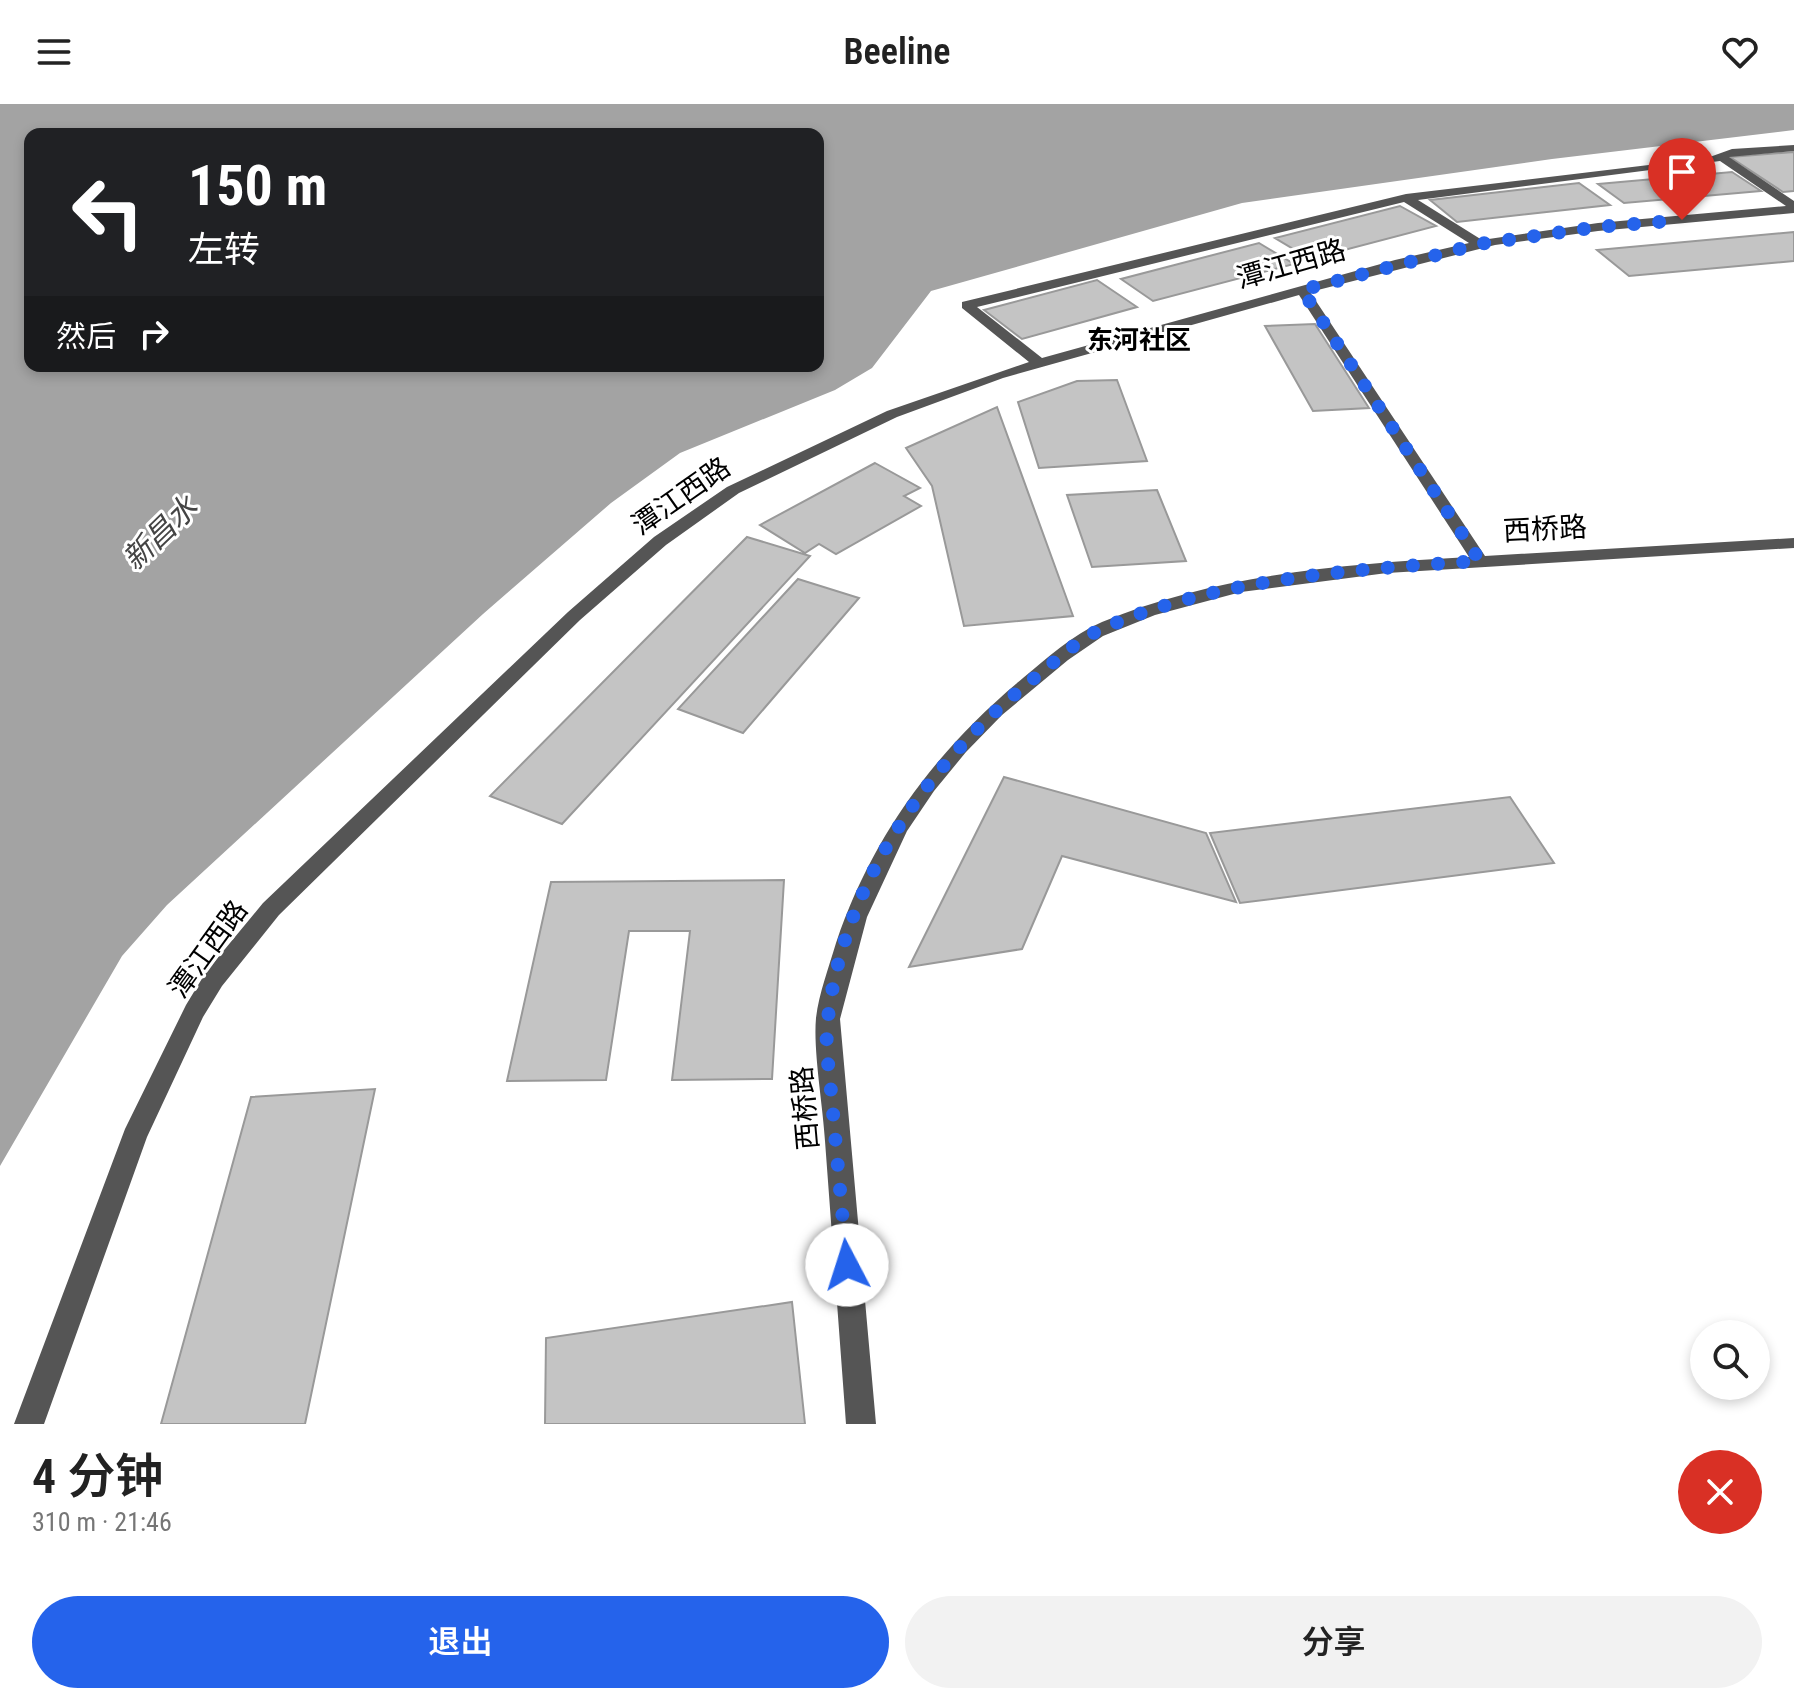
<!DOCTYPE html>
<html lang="zh">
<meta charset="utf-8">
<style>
body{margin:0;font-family:"Roboto Condensed","Noto Sans SC",sans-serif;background:#f2f2f2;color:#222;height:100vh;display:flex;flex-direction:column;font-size:30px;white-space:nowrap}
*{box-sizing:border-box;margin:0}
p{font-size:26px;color:#767676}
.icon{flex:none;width:44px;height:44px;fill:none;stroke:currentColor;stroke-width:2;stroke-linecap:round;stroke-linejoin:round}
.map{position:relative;height:1320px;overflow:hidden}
.panel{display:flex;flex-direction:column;background:#fff;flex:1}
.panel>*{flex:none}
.top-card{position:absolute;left:24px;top:24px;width:800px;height:244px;border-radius:16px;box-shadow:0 4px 12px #0003;background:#202124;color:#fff;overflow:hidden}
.controls{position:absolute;left:1690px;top:1216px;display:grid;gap:16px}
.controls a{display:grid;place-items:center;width:80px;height:80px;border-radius:50%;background:#fff;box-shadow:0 4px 12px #0003;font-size:40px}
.pin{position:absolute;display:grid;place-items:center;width:68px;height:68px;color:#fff;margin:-82px -34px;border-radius:50% 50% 50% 0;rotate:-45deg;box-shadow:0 0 8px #0007}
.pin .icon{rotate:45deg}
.me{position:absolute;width:88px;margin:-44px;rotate:355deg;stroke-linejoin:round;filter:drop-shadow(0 0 6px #0008)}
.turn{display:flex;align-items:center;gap:28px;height:168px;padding:0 32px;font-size:36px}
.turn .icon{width:104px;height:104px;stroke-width:2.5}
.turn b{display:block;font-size:56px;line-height:68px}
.then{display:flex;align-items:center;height:76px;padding:0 32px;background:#0003;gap:16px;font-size:30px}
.round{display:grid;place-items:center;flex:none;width:84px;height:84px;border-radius:42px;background:#f2f2f2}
.overview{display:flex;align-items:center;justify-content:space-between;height:136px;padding:0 32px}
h1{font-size:48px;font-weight:600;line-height:60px}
.action{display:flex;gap:16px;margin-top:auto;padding:16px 32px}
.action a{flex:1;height:92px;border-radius:48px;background:#2563eb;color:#fff;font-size:32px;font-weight:600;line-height:92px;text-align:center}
.action a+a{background:#f2f2f2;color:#222}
header{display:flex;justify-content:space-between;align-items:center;height:104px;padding:0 32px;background:#fff;font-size:36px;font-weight:600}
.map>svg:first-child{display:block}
.water{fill:#a3a3a3;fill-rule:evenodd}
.building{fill:#c4c4c4;stroke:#999;stroke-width:2}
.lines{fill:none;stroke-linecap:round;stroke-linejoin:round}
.minor{fill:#555;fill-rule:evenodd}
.route{stroke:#2563eb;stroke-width:14;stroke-dasharray:0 25.2}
.labels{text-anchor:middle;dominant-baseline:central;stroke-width:6;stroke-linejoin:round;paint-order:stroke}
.far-quarter-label{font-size:26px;font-weight:bold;fill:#000;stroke:#fff}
.street-label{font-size:28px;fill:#000;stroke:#fff}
.water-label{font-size:30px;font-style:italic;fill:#444;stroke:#fff}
</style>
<header><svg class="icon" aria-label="menu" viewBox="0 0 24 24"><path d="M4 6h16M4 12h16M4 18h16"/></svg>Beeline<svg class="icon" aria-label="heart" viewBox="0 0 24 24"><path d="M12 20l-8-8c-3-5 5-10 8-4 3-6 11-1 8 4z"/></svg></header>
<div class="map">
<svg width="1794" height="1320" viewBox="0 0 1794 1320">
<rect width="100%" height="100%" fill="#fff"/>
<path class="water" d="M 0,0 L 1794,0 L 1794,26 L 1552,55 L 1242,99 L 931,187 L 872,264 L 835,286 L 680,349 L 611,399 L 483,510 L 167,801 L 122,852 L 0,1062 ZM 818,30 L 818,262 L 30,262 L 30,30 Z"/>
<path class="building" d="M 1794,48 L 1794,87 L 1783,88 L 1730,53 Z
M 1732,68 L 1761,87 L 1624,99 L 1598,80 Z
M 1579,79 L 1610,101 L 1457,118 L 1430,96 Z
M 1400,102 L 1436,122 L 1310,155 L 1275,134 Z
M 1794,128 L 1794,157 L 1629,172 L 1597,146 Z
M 1259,139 L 1294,160 L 1153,197 L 1121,175 Z
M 1097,176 L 1137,203 L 1022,235 L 984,206 Z
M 1315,220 L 1369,304 L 1313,307 L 1265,222 Z
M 1117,276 L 1147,357 L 1039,364 L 1018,298 L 1077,277 Z
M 997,303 L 1073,512 L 964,522 L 932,382 L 906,344 Z
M 875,359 L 920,384 L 904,392 L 921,402 L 836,450 L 819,440 L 805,449 L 760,421 Z
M 1157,386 L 1186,457 L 1092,463 L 1067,391 Z
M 747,433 L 810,452 L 562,720 L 490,692 Z
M 798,475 L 859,494 L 743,629 L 678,605 Z
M 1004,673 L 1206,729 L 1236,798 L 1062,752 L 1022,845 L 909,863 Z
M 1510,693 L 1554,759 L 1240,799 L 1210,729 Z
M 784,776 L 772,975 L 672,976 L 690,827 L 629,827 L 606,976 L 507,977 L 551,778 Z
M 375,985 L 305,1320 L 161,1320 L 251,993 Z
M 792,1198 L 805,1320 L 545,1320 L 546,1234 Z"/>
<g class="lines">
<path class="minor" d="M 1794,41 L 1794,47 L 1729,53 L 1794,97 L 1794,109 L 1598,127 L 1495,141 L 1310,188 L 1485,452 L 1794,434 L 1794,444 L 1387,469 L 1241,488 L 1155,511 L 1103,532 L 1068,556 L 1002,611 L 966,648 L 934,687 L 907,727 L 867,813 L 840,915 L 876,1320 L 846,1320 C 839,1226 832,1131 825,1037 C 823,1002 813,947 816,914 C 819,889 829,863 836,839 C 872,732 936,646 1023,574 C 1047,554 1072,531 1102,518 C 1217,470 1345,460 1469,453 L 1299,191 L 1003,274 L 897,313 L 739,389 L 666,441 L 580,516 L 279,811 L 222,882 L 203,913 L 147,1033 L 44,1320 L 14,1320 L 125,1025 L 186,901 L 206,868 L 263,799 L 568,508 L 654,433 L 727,383 L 887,307 L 1029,258 L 962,204 L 962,198 L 1406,90 L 1707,54 L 1732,45 ZM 1720,57 L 1786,102 L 1598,119 L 1482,136 L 1418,96 ZM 1404,98 L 1469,139 L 1395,156 L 1042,254 L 977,203 Z"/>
</g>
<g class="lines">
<path class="route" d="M 847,1161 C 842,1107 837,1053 832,998 C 830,971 824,941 828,914 C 844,777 931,655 1037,572 C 1058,555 1081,533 1106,523 C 1220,474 1357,465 1480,457 L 1302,186 L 1479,140 L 1598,123 L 1682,116"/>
</g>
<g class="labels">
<g class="far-quarter-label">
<text x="1139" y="236">东河社区</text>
</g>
<g class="street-label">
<text transform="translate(1291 160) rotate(-16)">潭江西路</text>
<text transform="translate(681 392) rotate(-35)">潭江西路</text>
<text transform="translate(1545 425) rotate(-3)">西桥路</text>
<text transform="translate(208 845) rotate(-54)">潭江西路</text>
<text transform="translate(805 1004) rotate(-95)">西桥路</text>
</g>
<g class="water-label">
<text transform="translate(160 429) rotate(-44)">新昌水</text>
</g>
</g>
</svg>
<div class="controls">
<a><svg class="icon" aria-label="search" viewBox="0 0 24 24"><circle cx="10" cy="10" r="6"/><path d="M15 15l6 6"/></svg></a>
</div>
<div class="pin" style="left:1682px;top:116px;background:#d93025"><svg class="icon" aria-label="arrive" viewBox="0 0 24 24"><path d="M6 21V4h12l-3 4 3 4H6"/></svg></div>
<svg class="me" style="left:847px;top:1161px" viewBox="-20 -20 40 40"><circle r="19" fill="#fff"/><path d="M0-13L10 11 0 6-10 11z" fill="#2563eb"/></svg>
<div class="top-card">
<div class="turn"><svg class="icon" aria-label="left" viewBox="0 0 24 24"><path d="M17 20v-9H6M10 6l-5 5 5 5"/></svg><div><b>150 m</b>左转</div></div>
<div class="then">然后<svg class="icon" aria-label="right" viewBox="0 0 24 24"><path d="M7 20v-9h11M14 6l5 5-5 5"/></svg></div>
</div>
</div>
<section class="panel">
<div class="overview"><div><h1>4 分钟</h1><p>310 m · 21:46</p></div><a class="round" style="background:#d93025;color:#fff"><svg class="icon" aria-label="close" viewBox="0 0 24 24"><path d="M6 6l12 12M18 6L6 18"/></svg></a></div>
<div class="action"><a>退出</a><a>分享</a></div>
</section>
